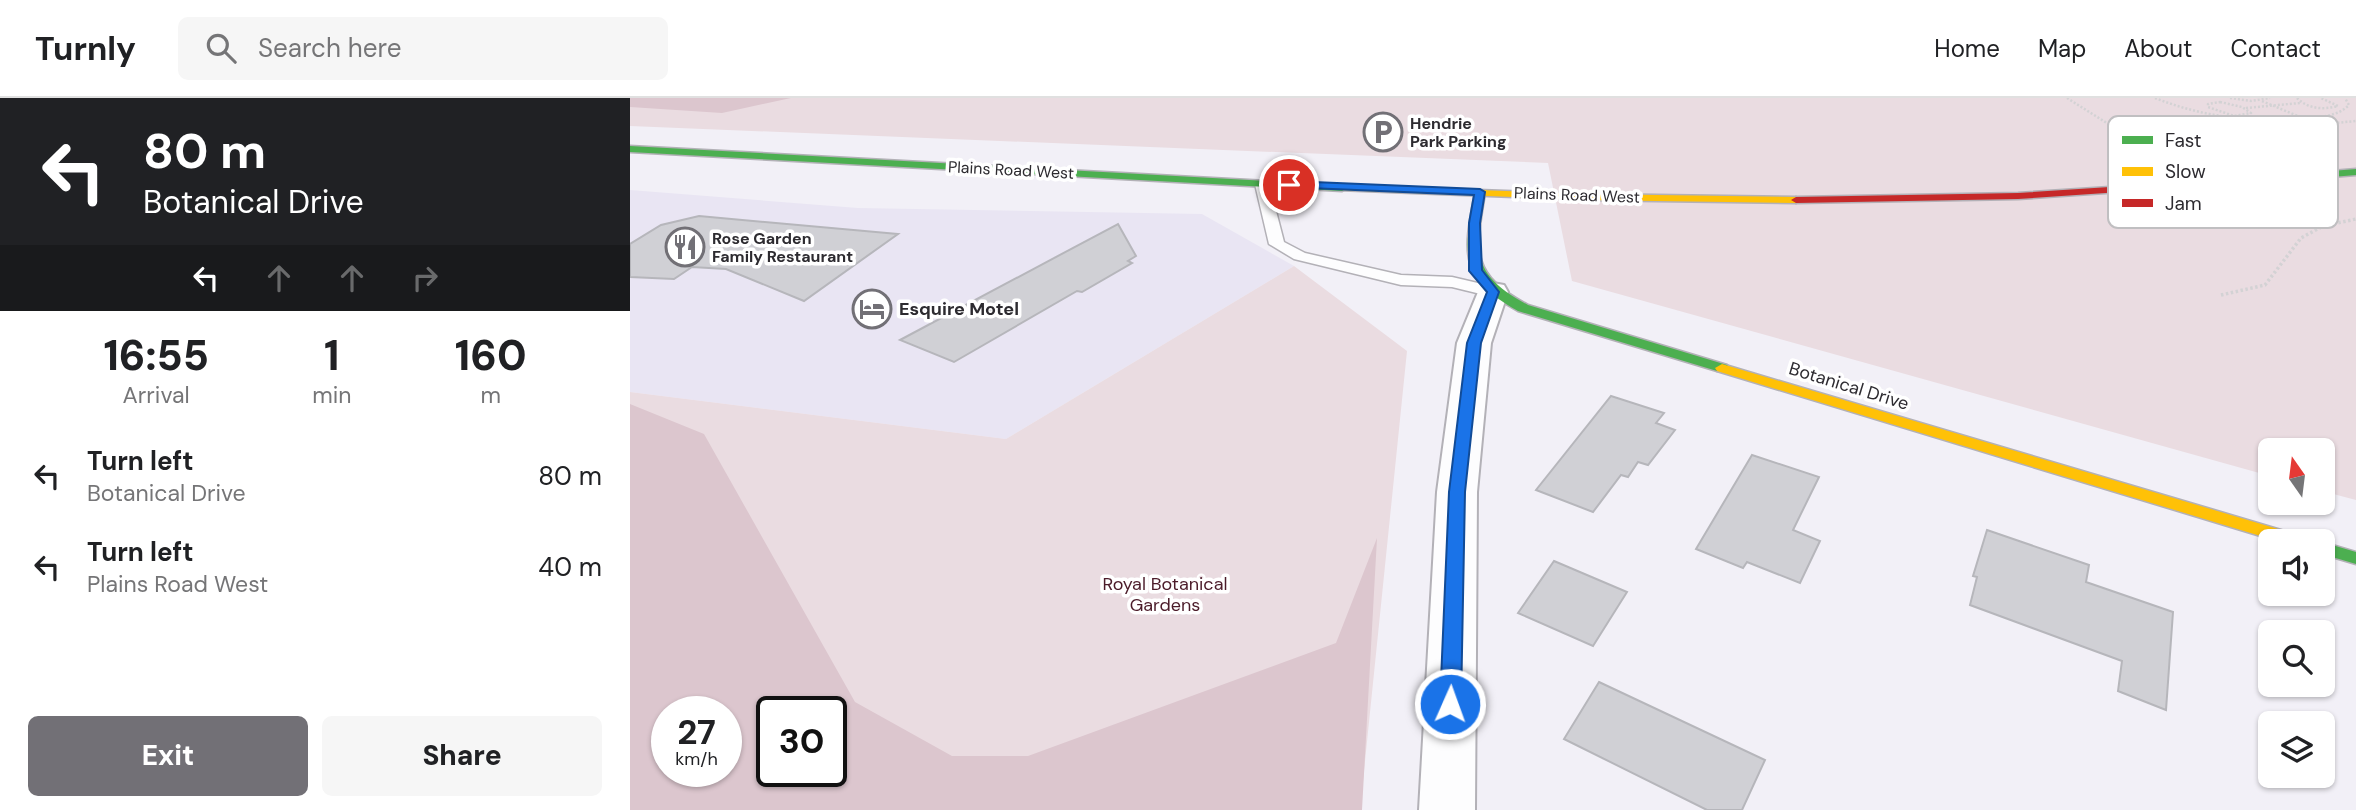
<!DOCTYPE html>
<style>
body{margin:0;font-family:"DM Sans",sans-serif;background:#f6f6f6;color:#202124;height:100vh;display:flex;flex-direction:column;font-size:26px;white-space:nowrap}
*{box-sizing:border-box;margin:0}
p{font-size:23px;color:#757577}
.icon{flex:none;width:38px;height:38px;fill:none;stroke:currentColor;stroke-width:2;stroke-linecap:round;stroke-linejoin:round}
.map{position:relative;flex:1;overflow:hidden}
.sheet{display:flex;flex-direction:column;background:#fff;width:630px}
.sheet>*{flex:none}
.top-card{background:#202124;color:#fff;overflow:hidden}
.needle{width:46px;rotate:346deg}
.tools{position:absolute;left:1628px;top:340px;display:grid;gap:14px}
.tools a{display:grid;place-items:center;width:77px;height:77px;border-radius:10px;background:#fff;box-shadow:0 2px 5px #0004;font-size:35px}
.speed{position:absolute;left:21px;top:598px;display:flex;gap:14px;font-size:35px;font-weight:700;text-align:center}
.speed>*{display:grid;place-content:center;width:91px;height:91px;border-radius:50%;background:#fff;box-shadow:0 2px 5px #0004;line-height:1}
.speed small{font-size:18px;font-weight:400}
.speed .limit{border:4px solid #111;border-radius:10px;background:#fff;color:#111}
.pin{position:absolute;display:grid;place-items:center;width:60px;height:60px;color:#fff;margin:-30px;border:4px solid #fff;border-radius:50%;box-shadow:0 2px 7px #0007}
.me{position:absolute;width:77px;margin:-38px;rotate:2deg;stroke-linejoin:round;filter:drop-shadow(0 0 5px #0008)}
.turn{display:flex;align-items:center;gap:24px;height:147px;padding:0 28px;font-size:32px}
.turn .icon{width:91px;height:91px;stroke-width:2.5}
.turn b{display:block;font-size:49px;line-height:60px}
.lanes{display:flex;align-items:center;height:66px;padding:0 28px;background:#0003;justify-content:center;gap:35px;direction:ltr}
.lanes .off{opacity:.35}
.eta{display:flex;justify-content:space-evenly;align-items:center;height:119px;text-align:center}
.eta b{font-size:42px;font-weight:800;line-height:49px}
.cta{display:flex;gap:14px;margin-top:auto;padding:14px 28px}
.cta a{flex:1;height:80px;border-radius:10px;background:#727076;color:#fff;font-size:28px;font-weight:800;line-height:80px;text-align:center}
.cta a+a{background:#f6f6f6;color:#202124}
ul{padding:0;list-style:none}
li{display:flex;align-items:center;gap:21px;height:91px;padding:0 28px}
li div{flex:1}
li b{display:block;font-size:26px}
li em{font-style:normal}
header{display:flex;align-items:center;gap:42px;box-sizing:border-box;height:98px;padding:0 35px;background:#fff;border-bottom:2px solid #e0e0e0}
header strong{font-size:33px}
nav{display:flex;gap:38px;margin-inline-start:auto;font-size:24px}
.search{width:490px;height:63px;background:#f6f6f6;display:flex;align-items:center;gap:18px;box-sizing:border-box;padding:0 24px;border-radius:10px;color:#757577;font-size:26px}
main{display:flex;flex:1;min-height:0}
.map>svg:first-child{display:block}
.built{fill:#e9e5f3}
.green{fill:#eadce1;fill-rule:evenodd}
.forest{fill:#dcc6ce;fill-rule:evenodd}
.building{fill:#d0d0d5;stroke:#b6b6bb;stroke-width:2}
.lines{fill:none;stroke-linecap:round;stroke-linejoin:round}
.lane-casing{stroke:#b3b1b7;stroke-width:3}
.street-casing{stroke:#b3b1b7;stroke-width:4}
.fast-casing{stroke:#b3b1b7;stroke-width:3}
.slow-casing{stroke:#b3b1b7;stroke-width:3}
.jam-casing{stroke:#b3b1b7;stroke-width:3}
.path-far1{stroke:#d3d2d4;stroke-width:2.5;stroke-dasharray:2 2;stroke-linecap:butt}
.path{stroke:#d3d2d4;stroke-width:3.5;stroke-dasharray:2.5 2.5;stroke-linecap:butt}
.lane{fill:#fdfdfe;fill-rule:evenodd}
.street{fill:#fdfdfe;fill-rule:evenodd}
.fast{fill:#4caf50;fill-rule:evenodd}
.slow{fill:#ffc107;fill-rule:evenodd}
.jam{fill:#c62828;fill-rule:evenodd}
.route{fill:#1a73e8;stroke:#114b97;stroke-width:2}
.labels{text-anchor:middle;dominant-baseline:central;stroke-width:7;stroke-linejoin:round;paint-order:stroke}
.far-poi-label{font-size:16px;font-weight:bold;fill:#2d2b30;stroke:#fff;text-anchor:start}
.far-street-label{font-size:16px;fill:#2d2b30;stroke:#fff}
.poi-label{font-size:18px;font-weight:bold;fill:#2d2b30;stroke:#fff;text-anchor:start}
.street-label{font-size:18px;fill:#2d2b30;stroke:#fff}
.park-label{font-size:18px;fill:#4b1b29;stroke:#fff}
.key{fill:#fff;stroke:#c0bfc1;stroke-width:2}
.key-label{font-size:19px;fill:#2d2b30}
</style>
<header>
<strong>Turnly</strong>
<div class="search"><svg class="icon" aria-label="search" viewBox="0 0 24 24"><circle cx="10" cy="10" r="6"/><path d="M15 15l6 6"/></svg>Search here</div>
<nav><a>Home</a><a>Map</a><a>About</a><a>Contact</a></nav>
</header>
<main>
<section class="sheet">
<div class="top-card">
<div class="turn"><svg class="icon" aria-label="left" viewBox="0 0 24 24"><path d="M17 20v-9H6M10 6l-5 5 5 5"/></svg><div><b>80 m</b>Botanical Drive</div></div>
<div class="lanes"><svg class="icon" aria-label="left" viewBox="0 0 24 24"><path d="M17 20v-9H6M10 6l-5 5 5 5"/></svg><svg class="icon off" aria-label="ahead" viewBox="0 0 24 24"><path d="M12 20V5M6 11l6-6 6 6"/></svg><svg class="icon off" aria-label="ahead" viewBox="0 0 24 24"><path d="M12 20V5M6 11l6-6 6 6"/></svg><svg class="icon off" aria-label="right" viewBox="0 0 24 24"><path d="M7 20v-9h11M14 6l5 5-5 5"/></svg></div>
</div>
<div class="eta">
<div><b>16:55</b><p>Arrival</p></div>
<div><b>1</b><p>min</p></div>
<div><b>160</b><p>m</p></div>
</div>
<ul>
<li><svg class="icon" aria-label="left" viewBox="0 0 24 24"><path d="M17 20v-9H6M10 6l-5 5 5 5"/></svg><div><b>Turn left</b><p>Botanical Drive</p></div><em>80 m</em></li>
<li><svg class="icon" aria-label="left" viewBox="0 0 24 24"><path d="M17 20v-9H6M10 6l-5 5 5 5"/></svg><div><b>Turn left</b><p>Plains Road West</p></div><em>40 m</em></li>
</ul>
<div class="cta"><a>Exit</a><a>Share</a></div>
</section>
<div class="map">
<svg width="1726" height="712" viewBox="0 0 1726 712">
<rect width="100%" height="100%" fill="#f2f0f7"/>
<path class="built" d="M 0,92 L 228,110 L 572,116 L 664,168 L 376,341 L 0,294 Z"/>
<path class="green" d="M 0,0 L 1726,0 L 1726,402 L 1692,393 L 1692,352 L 1640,352 L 1640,378 L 942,183 L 918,65 L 0,28 Z
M 664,168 L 777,253 L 730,712 L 0,712 L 0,294 L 376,341 ZM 37,614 L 96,614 L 96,674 L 37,674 ZM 142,614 L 201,614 L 201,674 L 142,674 Z"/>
<path class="forest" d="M 0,0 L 161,0 L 92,15 L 0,9 Z
M 0,306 L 74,336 L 225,604 L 322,658 L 398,658 L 706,545 L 747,440 L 732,712 L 0,712 ZM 37,614 L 96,614 L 96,674 L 37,674 ZM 142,614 L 201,614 L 201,674 L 142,674 Z"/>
<path class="building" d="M 69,118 L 268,136 L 174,203 L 96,171 L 62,169 L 44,181 L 0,179 L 0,146 L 31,127 Z
M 488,126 L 506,158 L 498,163 L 502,165 L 452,194 L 447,193 L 324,264 L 270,242 Z
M 981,298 L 1034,315 L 1026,325 L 1045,332 L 1018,367 L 1008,364 L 998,379 L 991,377 L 963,414 L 906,392 Z
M 1122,357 L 1189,379 L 1163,432 L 1190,443 L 1170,485 L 1117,464 L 1113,470 L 1066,451 Z
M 1357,432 L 1459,467 L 1456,484 L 1543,514 L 1536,612 L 1488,593 L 1492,563 L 1340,507 L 1347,479 L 1343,478 Z
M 924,463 L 997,494 L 963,548 L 888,515 Z
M 969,584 L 1135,662 L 1112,712 L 1077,712 L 934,641 Z"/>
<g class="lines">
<defs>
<path id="lane" d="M 632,82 L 639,86 L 654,144 L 675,155 L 771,177 L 822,179 L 869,190 L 871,194 L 863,199 L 822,189 L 771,187 L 664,161 L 639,146 L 625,86 Z"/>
<path id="street" d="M 863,185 L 874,187 L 878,194 L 861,245 L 847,394 L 845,712 L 789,712 L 807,394 L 827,245 L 848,194 L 852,187 Z"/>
<path id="fast" d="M 0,48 L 712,87 L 717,90 L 712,93 L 0,54 Z
M 1726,71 L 1726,77 L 1604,87 L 1599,84 L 1604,81 Z
M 850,92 L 855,95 C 845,154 840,176 898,207 L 1097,267 L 1099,270 L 1097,273 L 1087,273 L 888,213 C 829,180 833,156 845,95 Z
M 1692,444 L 1726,454 L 1726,466 L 1692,456 Z"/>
<path id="slow" d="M 712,87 L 956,96 L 1166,99 L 1171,102 L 1166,105 L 956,102 L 708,92 L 707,90 Z
M 1092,266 L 1675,439 L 1678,443 L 1647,443 L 1087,273 L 1085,270 Z"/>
<path id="jam" d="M 1604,81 L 1608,82 L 1608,86 L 1388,101 L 1166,105 L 1161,102 L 1166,99 L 1388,95 Z"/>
</defs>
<use href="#lane" class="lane-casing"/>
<use href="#street" class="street-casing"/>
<use href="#fast" class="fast-casing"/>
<use href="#slow" class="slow-casing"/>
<use href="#jam" class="jam-casing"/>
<path class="path-far1" d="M 1437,0 L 1507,44 L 1726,23
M 1525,0 C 1573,19 1622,25 1674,20 C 1690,19 1707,19 1719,7 L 1715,0
M 1600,0 L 1621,3 L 1640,0
M 1667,0 C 1678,11 1693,12 1708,8 L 1691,0
M 1632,3 L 1689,27
M 1590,4 L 1612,9 L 1621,15 L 1604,18 L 1578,9 L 1578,6 Z
M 1616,10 L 1670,5"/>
<path class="path" d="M 1591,197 L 1635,187 L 1671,140 L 1693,128 L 1726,121"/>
<use href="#lane" class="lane"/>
<use href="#street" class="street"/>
<use href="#fast" class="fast"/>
<use href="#slow" class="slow"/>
<use href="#jam" class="jam"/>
</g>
<path class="route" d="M 659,83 L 850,91 L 855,94 L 850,125 L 852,172 L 869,194 L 851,245 L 835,394 L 831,606 L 828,612 L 820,615 L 813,612 L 810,606 L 819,394 L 837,245 L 857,194 L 839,173 L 839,125 L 844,97 L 655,89 L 655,84 Z"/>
<defs>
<symbol id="parking-ring" viewBox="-11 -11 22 22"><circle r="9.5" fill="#fff" stroke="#727076" stroke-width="1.5"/><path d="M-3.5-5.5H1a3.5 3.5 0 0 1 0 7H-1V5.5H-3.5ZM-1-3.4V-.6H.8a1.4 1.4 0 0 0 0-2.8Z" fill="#727076"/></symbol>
<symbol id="restaurant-ring" viewBox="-11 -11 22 22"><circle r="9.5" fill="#fff" stroke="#727076" stroke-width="1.5"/><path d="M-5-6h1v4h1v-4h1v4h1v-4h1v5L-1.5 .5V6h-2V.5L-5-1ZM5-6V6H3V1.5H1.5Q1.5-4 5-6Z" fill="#727076"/></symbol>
<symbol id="hotel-ring" viewBox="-11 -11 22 22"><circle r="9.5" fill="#fff" stroke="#727076" stroke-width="1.5"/><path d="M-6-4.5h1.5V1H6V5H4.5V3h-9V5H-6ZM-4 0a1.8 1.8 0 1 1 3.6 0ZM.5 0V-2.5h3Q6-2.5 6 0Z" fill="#727076"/></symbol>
</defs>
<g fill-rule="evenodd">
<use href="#parking-ring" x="731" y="12" width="44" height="44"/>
<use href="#restaurant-ring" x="33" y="127" width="44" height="44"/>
<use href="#hotel-ring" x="220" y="189" width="44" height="44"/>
</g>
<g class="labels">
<g class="far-poi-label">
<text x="780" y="25">Hendrie<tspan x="780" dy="18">Park Parking</tspan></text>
<text x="82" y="140">Rose Garden<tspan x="82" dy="18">Family Restaurant</tspan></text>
</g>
<g class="far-street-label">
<text transform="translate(381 72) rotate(3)">Plains Road West</text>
<text transform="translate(947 97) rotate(2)">Plains Road West</text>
</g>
<g class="poi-label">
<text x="269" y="211">Esquire Motel</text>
</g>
<g class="street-label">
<text transform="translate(1219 288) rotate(17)">Botanical Drive</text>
</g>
<g class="park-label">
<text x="535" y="486">Royal Botanical<tspan x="535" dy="21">Gardens</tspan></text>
</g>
</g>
<rect x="1478" y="18" width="230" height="112" rx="10" class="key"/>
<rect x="1492" y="38" width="31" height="8" fill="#4caf50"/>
<rect x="1492" y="69" width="31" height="9" fill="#ffc107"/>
<rect x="1492" y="101" width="31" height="8" fill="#c62828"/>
<g class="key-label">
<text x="1535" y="49">Fast</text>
<text x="1535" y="80">Slow</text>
<text x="1535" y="112">Jam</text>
</g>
</svg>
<div class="tools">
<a><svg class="needle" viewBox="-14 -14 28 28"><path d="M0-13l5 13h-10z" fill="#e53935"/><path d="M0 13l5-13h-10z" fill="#757577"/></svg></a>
<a><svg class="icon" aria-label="sound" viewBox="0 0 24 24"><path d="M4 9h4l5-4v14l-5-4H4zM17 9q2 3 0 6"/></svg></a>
<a><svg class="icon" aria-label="search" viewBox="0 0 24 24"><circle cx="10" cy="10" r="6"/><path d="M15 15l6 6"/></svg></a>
<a><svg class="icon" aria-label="layers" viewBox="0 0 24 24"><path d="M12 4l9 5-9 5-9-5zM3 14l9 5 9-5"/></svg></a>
</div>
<div class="speed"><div>27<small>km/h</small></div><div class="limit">30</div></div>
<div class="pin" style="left:659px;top:87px;background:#d93025"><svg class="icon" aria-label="arrive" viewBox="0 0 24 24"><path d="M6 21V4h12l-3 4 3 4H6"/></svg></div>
<svg class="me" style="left:820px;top:606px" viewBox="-20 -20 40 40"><circle r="17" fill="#1a73e8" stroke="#fff" stroke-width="3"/><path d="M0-11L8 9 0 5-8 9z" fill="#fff"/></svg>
</div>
</main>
